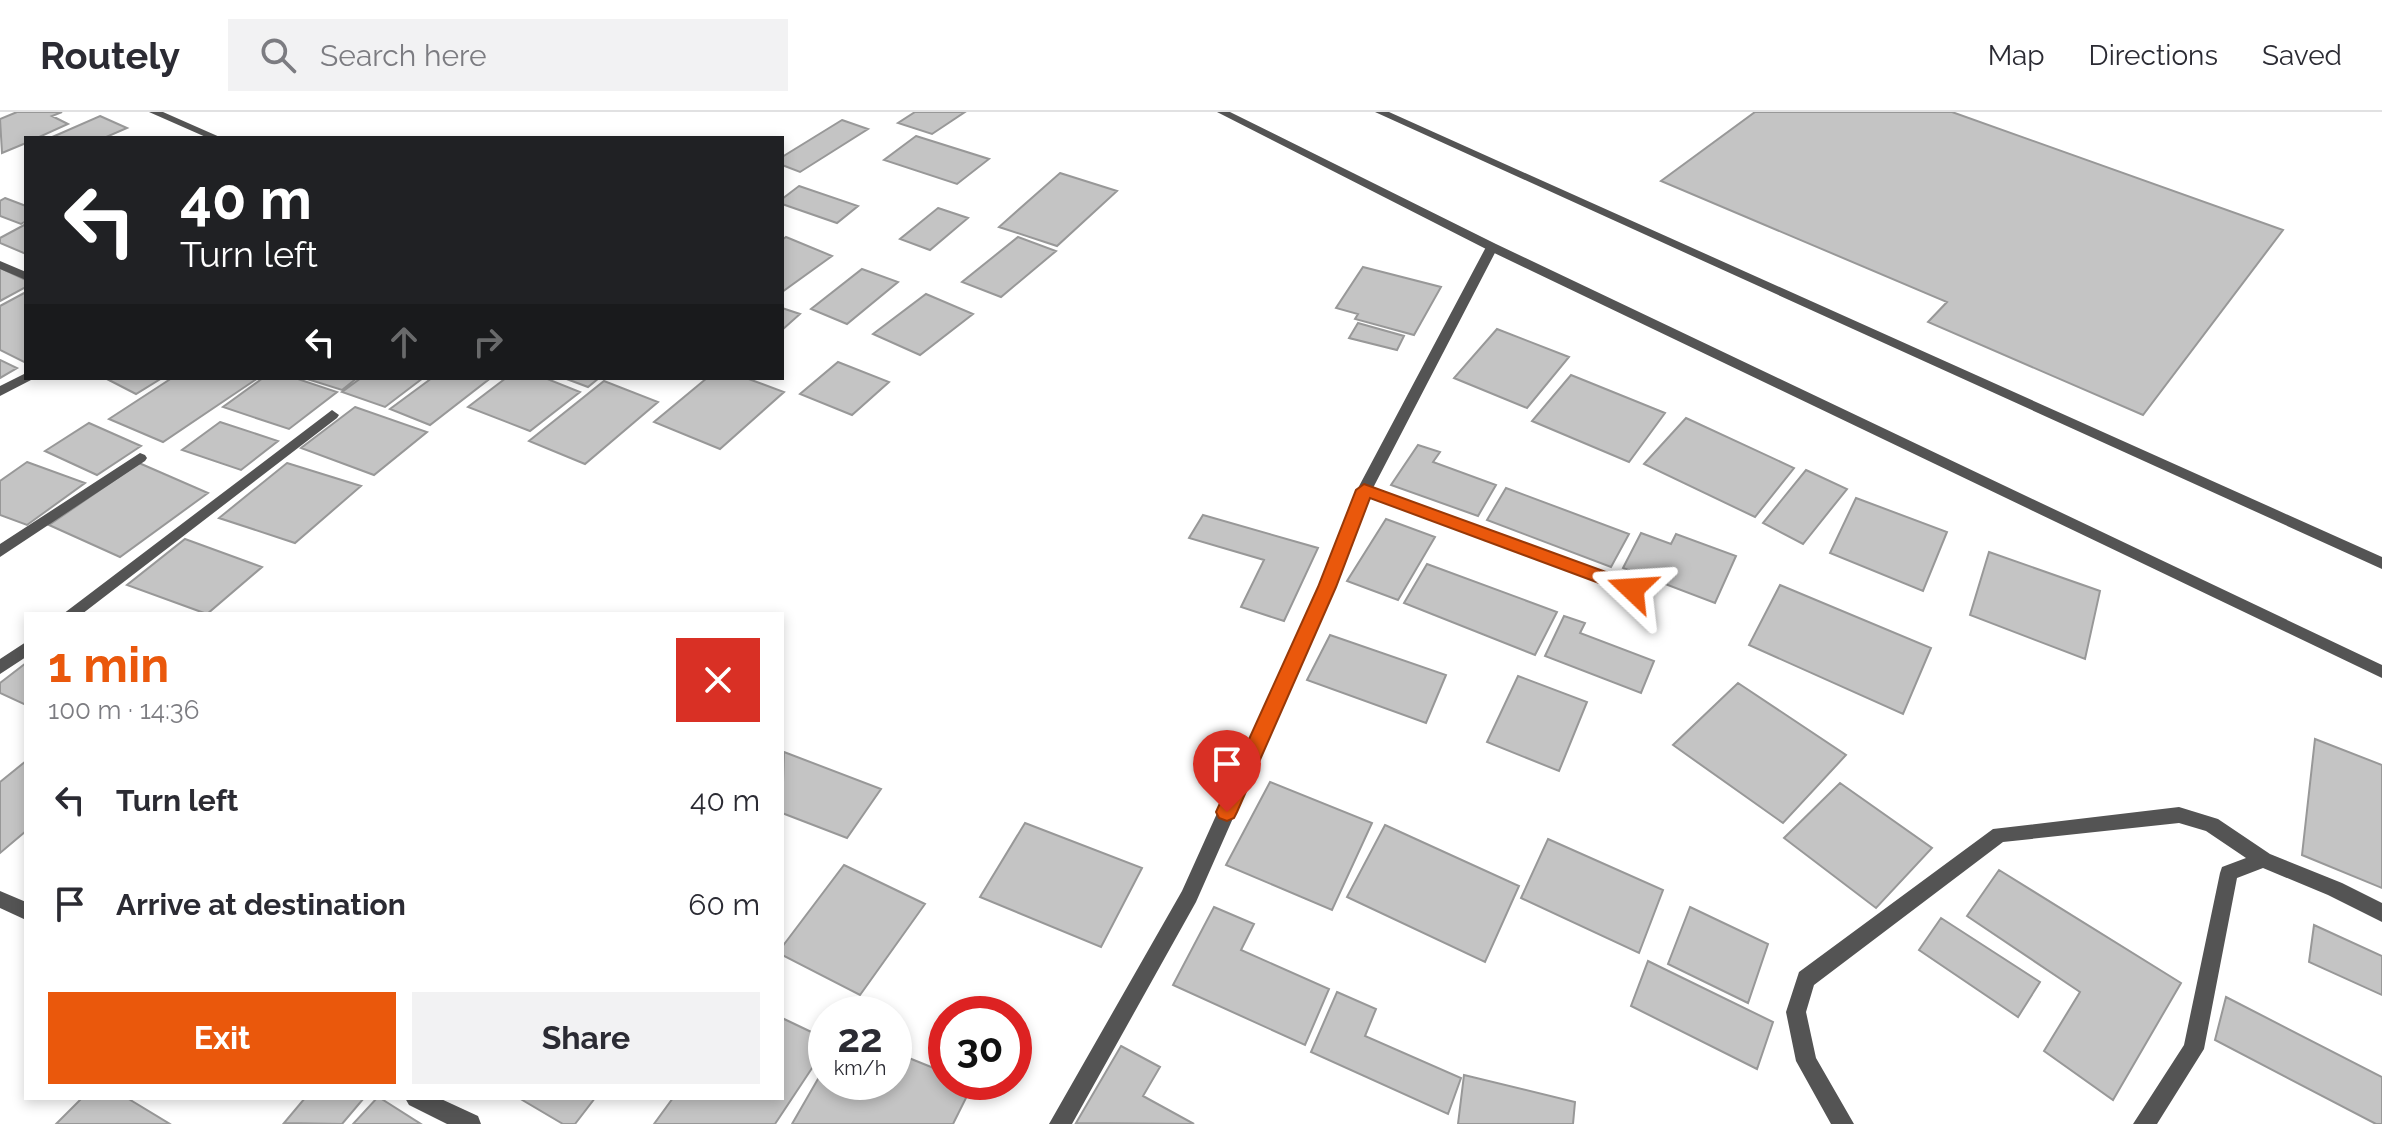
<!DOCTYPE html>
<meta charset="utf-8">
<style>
body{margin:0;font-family:Raleway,sans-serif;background:#f2f2f3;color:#2b2b33;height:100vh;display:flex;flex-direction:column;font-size:30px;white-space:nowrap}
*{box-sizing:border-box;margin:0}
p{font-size:26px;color:#7c7c81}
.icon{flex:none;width:44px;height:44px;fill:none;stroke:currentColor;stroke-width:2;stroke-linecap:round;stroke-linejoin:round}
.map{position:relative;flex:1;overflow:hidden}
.sheet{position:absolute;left:24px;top:500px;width:760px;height:488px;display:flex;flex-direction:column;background:#fff;border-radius:0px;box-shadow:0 4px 12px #0003}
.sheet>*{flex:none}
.guide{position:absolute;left:24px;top:24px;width:760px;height:244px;border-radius:0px;box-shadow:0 4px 12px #0003;background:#202124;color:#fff;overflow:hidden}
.speed{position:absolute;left:808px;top:884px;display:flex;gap:16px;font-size:40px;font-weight:700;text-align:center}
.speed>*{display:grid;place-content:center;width:104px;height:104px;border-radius:50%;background:#fff;box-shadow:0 4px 12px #0003;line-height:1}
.speed small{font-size:20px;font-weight:400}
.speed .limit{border:12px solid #d22;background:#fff;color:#111}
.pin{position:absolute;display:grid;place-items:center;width:68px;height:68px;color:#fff;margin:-82px -34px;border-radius:50% 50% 50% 0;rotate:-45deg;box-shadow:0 0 8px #0007}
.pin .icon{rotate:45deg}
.me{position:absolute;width:88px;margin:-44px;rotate:290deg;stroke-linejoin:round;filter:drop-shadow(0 0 6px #0008)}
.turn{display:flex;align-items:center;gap:28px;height:168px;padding:0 24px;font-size:36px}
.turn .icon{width:104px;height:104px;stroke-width:2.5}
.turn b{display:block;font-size:56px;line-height:68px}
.lanes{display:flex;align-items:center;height:76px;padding:0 24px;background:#0003;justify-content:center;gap:40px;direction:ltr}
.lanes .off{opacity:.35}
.round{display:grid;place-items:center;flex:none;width:84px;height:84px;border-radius:0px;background:#f2f2f3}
.overview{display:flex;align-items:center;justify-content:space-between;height:136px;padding:0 24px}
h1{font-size:48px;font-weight:700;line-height:60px;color:#ea580c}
.primary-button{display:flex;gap:16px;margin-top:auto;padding:16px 24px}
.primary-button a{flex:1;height:92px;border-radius:0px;background:#ea580c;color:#fff;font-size:32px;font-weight:700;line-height:92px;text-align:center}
.primary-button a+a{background:#f2f2f3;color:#2b2b33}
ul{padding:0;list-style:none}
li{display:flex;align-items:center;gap:24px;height:104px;padding:0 24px}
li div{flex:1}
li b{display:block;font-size:30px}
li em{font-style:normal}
header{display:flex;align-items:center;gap:48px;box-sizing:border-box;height:112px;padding:0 40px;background:#fff;border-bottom:2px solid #e1e1e2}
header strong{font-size:38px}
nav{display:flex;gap:44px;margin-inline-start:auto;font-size:28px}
.search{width:560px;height:72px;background:#f2f2f3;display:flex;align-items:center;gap:20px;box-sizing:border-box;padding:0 28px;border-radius:0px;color:#7c7c81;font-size:30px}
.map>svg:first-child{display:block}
.building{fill:#c4c4c4;stroke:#989898;stroke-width:2}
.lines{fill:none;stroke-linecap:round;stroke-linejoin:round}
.minor{fill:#545454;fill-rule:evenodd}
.tertiary{fill:#545454;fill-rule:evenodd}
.route{fill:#ea580c;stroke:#983908;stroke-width:2}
</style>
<header>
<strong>Routely</strong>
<div class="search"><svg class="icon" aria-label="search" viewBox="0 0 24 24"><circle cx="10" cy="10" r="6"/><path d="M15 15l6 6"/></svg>Search here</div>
<nav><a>Map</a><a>Directions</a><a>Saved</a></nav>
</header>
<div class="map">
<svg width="2382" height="1012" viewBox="0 0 2382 1012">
<rect width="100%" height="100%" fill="#fff"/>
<path class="building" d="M 17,0 L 62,0 L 52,4 L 68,12 L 37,26 L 26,26 L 26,31 L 2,41 L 0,7 Z
M 915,0 L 965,0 L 932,22 L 898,11 Z
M 1755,0 L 1952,0 L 2283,118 L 2143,303 L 1928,210 L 1947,190 L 1661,69 Z
M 100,4 L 127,16 L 104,26 L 50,26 Z
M 842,8 L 868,17 L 800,60 L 782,53 L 782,45 Z
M 916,24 L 989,47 L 957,72 L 884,48 Z
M 1060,61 L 1117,79 L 1057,134 L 999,115 Z
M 799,74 L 858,94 L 837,111 L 782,92 L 782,87 Z
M 5,86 L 26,94 L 26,109 L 21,112 L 0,104 L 0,89 Z
M 938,96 L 968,106 L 930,138 L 900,127 Z
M 26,112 L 26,142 L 0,131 L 0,126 Z
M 786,125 L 832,144 L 782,180 L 782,128 Z
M 1018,125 L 1056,139 L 1001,185 L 962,170 Z
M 1363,155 L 1441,175 L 1414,223 L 1355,207 L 1358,202 L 1336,196 Z
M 0,156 L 26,168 L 26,175 L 0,189 Z
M 862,157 L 898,170 L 847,212 L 811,197 Z
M 26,180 L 26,251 L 0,238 L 0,194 Z
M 926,182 L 973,202 L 920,243 L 873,222 Z
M 782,196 L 800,202 L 782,218 Z
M 1358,211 L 1404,224 L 1397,238 L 1349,226 Z
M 1497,217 L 1569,245 L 1527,296 L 1454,266 Z
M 0,248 L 17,256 L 0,266 Z
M 838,250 L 889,270 L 852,303 L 800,282 Z
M 1571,263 L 1665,301 L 1629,350 L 1532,309 Z
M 105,266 L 162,266 L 136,282 Z
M 172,266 L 258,266 L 163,330 L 109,307 Z
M 263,266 L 295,266 L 337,280 L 289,317 L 223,295 Z
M 304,266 L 357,266 L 342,278 Z
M 361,266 L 423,266 L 385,295 L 342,280 Z
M 432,266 L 482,266 L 488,268 L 430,313 L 390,297 Z
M 506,266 L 545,266 L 580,280 L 530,319 L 468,295 Z
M 564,266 L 599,266 L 588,275 Z
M 707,266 L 746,266 L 784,280 L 720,337 L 654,310 Z
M 604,269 L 658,290 L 585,352 L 529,329 Z
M 355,295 L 427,320 L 374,363 L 301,336 Z
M 1686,306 L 1794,356 L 1755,405 L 1644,352 Z
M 220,310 L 278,329 L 241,358 L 182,338 Z
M 89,311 L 141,334 L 97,363 L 45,339 Z
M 1418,333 L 1440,340 L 1433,350 L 1496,373 L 1478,404 L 1391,373 Z
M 27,350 L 85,371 L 27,413 L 0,403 L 0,369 Z
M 139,351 L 208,381 L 120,445 L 49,413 Z
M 287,351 L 361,374 L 295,431 L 219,406 Z
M 1806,358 L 1847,377 L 1803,432 L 1763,411 Z
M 1506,376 L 1629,422 L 1611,455 L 1487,408 Z
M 1856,386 L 1947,420 L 1923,479 L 1830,441 Z
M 1203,403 L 1318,436 L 1284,509 L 1241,495 L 1264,448 L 1189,426 Z
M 1386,407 L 1435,425 L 1398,488 L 1347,469 Z
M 1641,421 L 1671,432 L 1676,422 L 1736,444 L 1715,491 L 1623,456 Z
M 185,427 L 262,455 L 207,502 L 127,473 Z
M 1989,440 L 2100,479 L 2085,547 L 1970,503 Z
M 1427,452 L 1557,500 L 1535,543 L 1404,491 Z
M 1780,473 L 1931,536 L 1903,602 L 1749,533 Z
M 1564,504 L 1585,511 L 1580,521 L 1654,549 L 1641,581 L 1545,544 Z
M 1330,523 L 1446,563 L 1426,611 L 1307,568 Z
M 26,551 L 26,593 L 0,581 L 0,571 Z
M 1518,564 L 1587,590 L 1559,659 L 1487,630 Z
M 1738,571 L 1846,643 L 1783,711 L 1673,633 Z
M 2315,627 L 2382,653 L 2382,776 L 2302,743 Z
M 784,640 L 881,677 L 847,726 L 782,701 Z
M 26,649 L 26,719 L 0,741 L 0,670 Z
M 1270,670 L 1372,711 L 1332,798 L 1226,753 Z
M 1840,671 L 1932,736 L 1876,796 L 1784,726 Z
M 1025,711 L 1142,756 L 1101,835 L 980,785 Z
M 1385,713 L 1519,774 L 1485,850 L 1347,785 Z
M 1548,727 L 1663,778 L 1639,841 L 1521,786 Z
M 844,753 L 925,792 L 860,883 L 782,843 L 782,835 Z
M 1999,758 L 2181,871 L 2113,988 L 2044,939 L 2080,880 L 1967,804 Z
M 1214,795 L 1254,812 L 1241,838 L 1329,877 L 1305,933 L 1173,873 Z
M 1690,795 L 1768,832 L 1748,891 L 1668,852 Z
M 1941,806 L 2040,870 L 2018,905 L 1919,838 Z
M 2314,813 L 2382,844 L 2382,883 L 2309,850 Z
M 1648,849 L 1773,910 L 1757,957 L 1631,894 Z
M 1337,880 L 1376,897 L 1365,924 L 1461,966 L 1448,1002 L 1311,940 Z
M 2226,885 L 2382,965 L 2382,1012 L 2376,1012 L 2215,928 Z
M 782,906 L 826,927 L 826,935 L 775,1012 L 654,1012 L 673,986 L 782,986 Z
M 1121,934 L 1160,955 L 1143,984 L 1194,1012 L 1076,1011 Z
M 894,940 L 946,961 L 946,970 L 973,972 L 953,1012 L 792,1012 L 826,953 L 826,970 L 894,970 Z
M 1464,963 L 1575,990 L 1573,1012 L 1458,1012 Z
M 82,986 L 127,986 L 170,1012 L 56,1012 Z
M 305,986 L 364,986 L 342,1012 L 284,1011 Z
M 377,986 L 380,986 L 421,1012 L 353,1012 Z
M 519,986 L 595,986 L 575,1012 L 563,1012 Z"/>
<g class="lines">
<path class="minor" d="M 149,0 L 163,0 L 222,26 L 208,26 Z
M 1492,131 L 1498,135 L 1373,376 L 1638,473 L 1640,477 L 1632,483 L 1626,481 L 1369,385 L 1335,475 L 1196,790 L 1072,1012 L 1049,1012 L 1182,779 L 1319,475 L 1357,378 L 1486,135 Z
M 0,149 L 26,160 L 26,168 L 0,157 Z
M 26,261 L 26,266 L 32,266 L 31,268 L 0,284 L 0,274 Z
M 332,298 L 339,303 L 337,306 L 82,502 L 63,502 Z
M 140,341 L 145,343 L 147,346 L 145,349 L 0,445 L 0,432 Z
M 26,530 L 26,545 L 0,562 L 0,547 Z
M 2179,695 L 2218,707 L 2270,742 L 2342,771 L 2382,791 L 2382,810 L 2328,783 L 2263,756 L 2237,766 L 2204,937 L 2157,1012 L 2133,1012 L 2184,933 L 2220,761 L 2222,755 L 2246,746 L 2206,719 L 2179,711 L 2003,730 L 1814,873 L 1806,900 L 1816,946 L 1854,1012 L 1831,1012 L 1796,949 L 1786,900 L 1799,860 L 1993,717 Z
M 0,779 L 26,790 L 26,808 L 0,796 Z
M 405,986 L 439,986 L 478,1004 L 481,1012 L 447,1012 L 409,993 Z"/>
<path class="tertiary" d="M 1217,0 L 1230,0 L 1496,132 L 2382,553 L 2382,566 L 1488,138 Z
M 1375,0 L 1389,0 L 2382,445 L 2382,457 Z"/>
</g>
<path class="route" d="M 1364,372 L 1639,472 L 1641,477 L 1632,483 L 1626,481 L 1370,386 L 1336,475 L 1237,700 L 1234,706 L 1227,709 L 1219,706 L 1216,700 L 1318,475 L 1356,378 Z"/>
</svg>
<div class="speed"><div>22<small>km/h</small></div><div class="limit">30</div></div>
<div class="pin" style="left:1227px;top:700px;background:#d93025"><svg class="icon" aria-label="arrive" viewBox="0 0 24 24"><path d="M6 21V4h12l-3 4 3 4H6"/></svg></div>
<svg class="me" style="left:1632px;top:477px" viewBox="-20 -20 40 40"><path d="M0-17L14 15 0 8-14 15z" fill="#ea580c" stroke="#fff" stroke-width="4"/></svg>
<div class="guide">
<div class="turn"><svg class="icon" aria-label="left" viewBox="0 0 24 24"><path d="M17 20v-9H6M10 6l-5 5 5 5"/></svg><div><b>40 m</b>Turn left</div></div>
<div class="lanes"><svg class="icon" aria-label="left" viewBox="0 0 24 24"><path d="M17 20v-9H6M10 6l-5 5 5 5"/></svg><svg class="icon off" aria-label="ahead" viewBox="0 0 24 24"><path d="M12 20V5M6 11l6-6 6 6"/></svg><svg class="icon off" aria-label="right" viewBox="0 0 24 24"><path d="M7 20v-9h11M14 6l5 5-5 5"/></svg></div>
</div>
<section class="sheet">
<div class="overview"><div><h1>1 min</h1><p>100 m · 14:36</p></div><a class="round" style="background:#d93025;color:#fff"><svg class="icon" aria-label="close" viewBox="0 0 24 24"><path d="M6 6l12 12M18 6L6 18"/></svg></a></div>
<ul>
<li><svg class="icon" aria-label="left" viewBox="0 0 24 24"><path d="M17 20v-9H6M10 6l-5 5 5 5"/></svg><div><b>Turn left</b></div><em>40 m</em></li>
<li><svg class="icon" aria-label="arrive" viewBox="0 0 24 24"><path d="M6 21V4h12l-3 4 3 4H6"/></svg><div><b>Arrive at destination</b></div><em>60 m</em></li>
</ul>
<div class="primary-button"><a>Exit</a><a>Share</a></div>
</section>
</div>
